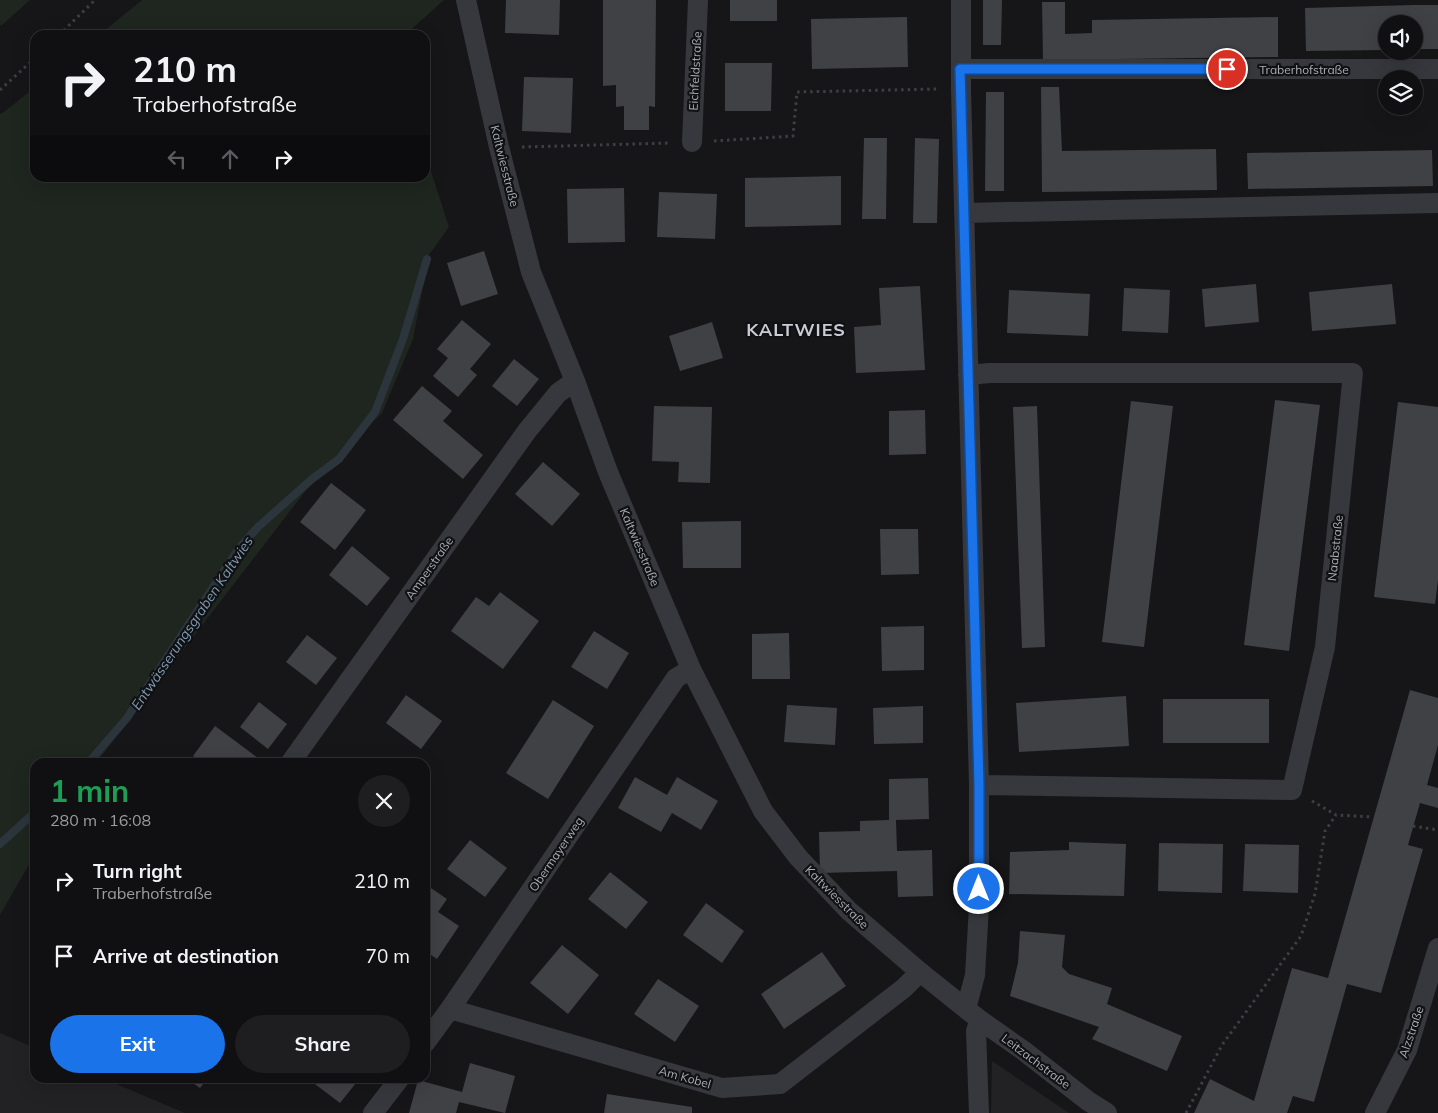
<!DOCTYPE html>
<meta charset="utf-8">
<style>
body{margin:0;font-family:Mulish,sans-serif;background:#1e1e20;color:#f1f3f6;height:100vh;display:flex;flex-direction:column;font-size:19px;white-space:nowrap}
*{box-sizing:border-box;margin:0}
p{font-size:16px;color:#9c9d9f}
.icon{flex:none;width:28px;height:28px;fill:none;stroke:currentColor;stroke-width:2;stroke-linecap:round;stroke-linejoin:round}
.map{position:relative;flex:1;overflow:hidden}
.panel{position:absolute;left:30px;top:758px;width:400px;height:325px;display:flex;flex-direction:column;background:#101012;border-radius:15px;box-shadow:0 5px 20px #0002,0 0 0 1px #303032}
.panel>*{flex:none}
.hud{position:absolute;left:30px;top:30px;width:400px;height:152px;border-radius:15px;box-shadow:0 5px 20px #0002,0 0 0 1px #303032;background:#101012;color:#f1f3f6;overflow:hidden}
.fabs{position:absolute;left:1378px;top:15px;display:grid;gap:10px}
.fabs a{display:grid;place-items:center;width:45px;height:45px;border-radius:50%;background:#101012;box-shadow:0 5px 20px #0002,0 0 0 1px #303032;font-size:25px}
.pin{position:absolute;display:grid;place-items:center;width:42px;height:42px;color:#fff;margin:-21px;border:2px solid #fff;border-radius:50%;box-shadow:0 1px 5px #0007}
.me{position:absolute;width:55px;margin:-28px;rotate:0deg;stroke-linejoin:round;filter:drop-shadow(0 0 4px #0008)}
.turn{display:flex;align-items:center;gap:18px;height:105px;padding:0 20px;font-size:22px}
.turn .icon{width:65px;height:65px;stroke-width:2.5}
.turn b{display:block;font-size:35px;line-height:42px}
.lanes{display:flex;align-items:center;height:48px;padding:0 20px;background:#0003;justify-content:center;gap:25px;direction:ltr}
.lanes .off{opacity:.35}
.round{display:grid;place-items:center;flex:none;width:52px;height:52px;border-radius:26px;background:#1e1e20}
.headline{display:flex;align-items:center;justify-content:space-between;height:85px;padding:0 20px}
h1{font-size:30px;font-weight:700;line-height:38px;color:#1e9e55}
.primary-button{display:flex;gap:10px;margin-top:auto;padding:10px 20px}
.primary-button a{flex:1;height:58px;border-radius:30px;background:#1a73e8;color:#fff;font-size:20px;font-weight:700;line-height:58px;text-align:center}
.primary-button a+a{background:#1e1e20;color:#f1f3f6}
ul{padding:0;list-style:none}
li{display:flex;align-items:center;gap:15px;height:75px;padding:0 20px}
li div{flex:1}
li b{display:block;font-size:19px}
li em{font-style:normal}
.map>svg:first-child{display:block}
.built{fill:#222225}
.green{fill:#1e261f}
.lines{fill:none;stroke-linecap:round;stroke-linejoin:round}
.stream{stroke:#2c353c;stroke-width:8}
.building{fill:#404145}
.path{stroke:#3d3f44;stroke-width:3;stroke-dasharray:2.5 4;stroke-linecap:butt}
.street{stroke:#37383d;stroke-width:20}
.route-casing{stroke:#114b97;stroke-width:12}
.route{stroke:#1a73e8;stroke-width:9}
.labels{text-anchor:middle;dominant-baseline:central;stroke-width:4.5;stroke-linejoin:round;paint-order:stroke}
.street-label{font-size:12px;fill:#a8adb8;stroke:#111113}
.water-label{font-size:14px;font-style:italic;fill:#7f9bb3;stroke:#111113}
.district-label{font-size:18px;font-weight:bold;letter-spacing:1px;fill:#c9ccd4;stroke:#111113}
</style>
<div class="map">
<svg width="1438" height="1113" viewBox="0 0 1438 1113">
<rect width="100%" height="100%" fill="#161618"/>
<path class="built" d="M 0,1033 L 35,1048 L 35,1078 L 102,1078 L 185,1113 L 0,1113 Z
M 992,1061 L 1069,1113 L 991,1113 Z"/>
<path class="green" d="M 0,0 L 30,0 L 1,26 L 0,24 Z
M 142,0 L 444,0 L 405,35 L 99,35 Z
M 35,87 L 35,178 L 425,178 L 425,153 L 449,227 L 429,255 L 413,339 L 382,413 L 317,476 L 97,762 L 35,762 L 35,854 L 0,915 L 0,114 L 4,112 Z"/>
<g class="lines">
<path class="stream" d="M 89,762 L 127,718 L 239,548 L 258,527 L 312,479 L 339,459 L 375,412 L 403,339 L 427,259
M 0,844 L 35,812"/>
</g>
<path class="building" d="M 506,0 L 560,0 L 559,35 L 505,33 Z
M 603,0 L 656,0 L 655,107 L 649,106 L 649,130 L 624,130 L 624,106 L 616,107 L 616,85 L 603,86 Z
M 730,0 L 777,0 L 777,21 L 730,21 Z
M 983,0 L 1002,0 L 1001,45 L 983,45 Z
M 1042,2 L 1065,2 L 1065,34 L 1092,33 L 1092,20 L 1278,17 L 1278,57 L 1043,60 Z
M 1413,5 L 1438,5 L 1438,49 L 1414,49 L 1414,24 L 1386,24 L 1386,50 L 1306,51 L 1305,8 Z
M 907,17 L 908,67 L 812,69 L 811,19 Z
M 725,63 L 772,63 L 771,111 L 725,111 Z
M 524,77 L 573,78 L 571,133 L 522,131 Z
M 1041,87 L 1059,87 L 1062,151 L 1216,149 L 1217,190 L 1042,192 Z
M 986,92 L 1004,92 L 1004,191 L 985,191 Z
M 864,138 L 887,138 L 886,219 L 862,219 Z
M 915,138 L 939,139 L 937,223 L 913,223 Z
M 1432,150 L 1433,186 L 1248,189 L 1247,153 Z
M 841,176 L 841,225 L 745,227 L 745,178 Z
M 624,188 L 625,242 L 568,243 L 567,189 Z
M 659,192 L 717,194 L 715,239 L 657,237 Z
M 484,251 L 498,294 L 461,306 L 447,263 Z
M 1256,284 L 1259,322 L 1205,327 L 1202,289 Z
M 1392,284 L 1396,324 L 1312,331 L 1309,292 Z
M 920,286 L 925,370 L 856,373 L 854,327 L 881,325 L 879,288 Z
M 1124,288 L 1170,290 L 1168,333 L 1122,331 Z
M 1009,290 L 1090,294 L 1088,336 L 1007,333 Z
M 462,320 L 491,344 L 470,369 L 477,375 L 458,397 L 433,376 L 448,358 L 437,349 Z
M 712,322 L 723,358 L 680,371 L 669,336 Z
M 514,359 L 539,379 L 517,406 L 492,386 Z
M 422,386 L 452,411 L 443,421 L 483,455 L 463,479 L 393,420 Z
M 1275,400 L 1320,405 L 1289,651 L 1244,645 Z
M 1131,401 L 1173,406 L 1144,647 L 1102,642 Z
M 1398,402 L 1438,407 L 1438,580 L 1435,604 L 1374,597 Z
M 654,406 L 712,407 L 710,483 L 678,482 L 679,462 L 652,461 Z
M 1037,406 L 1045,647 L 1022,648 L 1013,407 Z
M 925,410 L 926,454 L 889,455 L 889,411 Z
M 543,462 L 580,494 L 552,526 L 515,494 Z
M 331,483 L 366,510 L 335,550 L 300,522 Z
M 741,521 L 741,568 L 683,568 L 682,522 Z
M 880,529 L 918,529 L 919,574 L 881,575 Z
M 352,546 L 390,578 L 367,606 L 329,575 Z
M 500,592 L 539,621 L 503,669 L 451,631 L 476,597 L 489,606 Z
M 924,626 L 924,670 L 882,671 L 881,627 Z
M 594,631 L 629,653 L 607,689 L 571,667 Z
M 789,633 L 790,679 L 752,679 L 752,634 Z
M 307,635 L 337,658 L 316,685 L 286,662 Z
M 1410,690 L 1438,698 L 1438,745 L 1427,785 L 1438,788 L 1438,808 L 1420,803 L 1408,845 L 1423,849 L 1381,993 L 1347,984 L 1314,1102 L 1293,1096 L 1287,1113 L 1194,1113 L 1210,1079 L 1254,1101 L 1292,968 L 1328,978 Z
M 406,695 L 442,721 L 421,749 L 386,723 Z
M 1126,696 L 1129,746 L 1019,752 L 1016,703 Z
M 1163,699 L 1269,699 L 1269,743 L 1163,743 Z
M 553,700 L 594,726 L 548,799 L 506,773 Z
M 259,702 L 287,724 L 268,749 L 240,727 Z
M 787,705 L 837,708 L 835,745 L 784,742 Z
M 923,706 L 923,743 L 874,744 L 873,708 Z
M 215,726 L 258,758 L 255,762 L 202,762 L 193,756 Z
M 635,777 L 667,795 L 677,777 L 718,801 L 701,830 L 672,813 L 661,832 L 618,808 Z
M 928,778 L 929,819 L 896,820 L 897,851 L 932,850 L 933,896 L 898,897 L 897,871 L 820,873 L 819,832 L 860,831 L 860,821 L 889,820 L 889,779 Z
M 470,840 L 507,868 L 485,897 L 447,869 Z
M 1069,842 L 1126,844 L 1124,896 L 1009,894 L 1010,852 L 1069,850 Z
M 1159,843 L 1223,844 L 1222,893 L 1158,891 Z
M 1245,844 L 1299,845 L 1298,893 L 1243,891 Z
M 610,872 L 648,902 L 626,929 L 588,899 Z
M 425,884 L 447,899 L 438,912 L 459,926 L 437,959 L 425,951 Z
M 706,903 L 744,931 L 722,963 L 683,935 Z
M 1020,931 L 1065,935 L 1062,967 L 1069,974 L 1112,988 L 1107,1004 L 1182,1036 L 1167,1071 L 1092,1039 L 1099,1027 L 1010,996 L 1018,963 Z
M 562,945 L 599,975 L 568,1014 L 530,983 Z
M 822,952 L 846,986 L 784,1029 L 761,994 Z
M 658,979 L 699,1006 L 675,1042 L 634,1014 Z
M 470,1063 L 515,1076 L 505,1113 L 459,1102 L 456,1113 L 409,1113 L 418,1080 L 462,1092 Z
M 186,1078 L 208,1078 L 200,1088 Z
M 307,1078 L 360,1078 L 340,1103 Z
M 607,1094 L 692,1107 L 692,1113 L 604,1113 Z"/>
<g class="lines">
<path class="path" d="M 59,35 L 95,0
M 0,90 L 35,58
M 714,141 L 793,136 L 797,92 L 937,89
M 522,147 L 671,143
M 1312,801 L 1336,815 L 1373,817
M 1413,826 L 1438,830
M 1186,1113 L 1222,1045 L 1301,936 L 1315,894 L 1325,831 L 1336,815"/>
<path class="street" d="M 466,0 L 499,147 L 531,272 L 575,381 L 608,472 L 691,669 L 763,811 L 798,857 L 849,911 L 920,972 L 980,1020 L 1024,1051 L 1088,1101 L 1107,1113
M 961,0 L 961,89 L 979,785 L 979,906 L 975,975 L 966,1009
M 961,69 L 1438,69
M 692,142 L 698,0
M 964,213 L 1438,203
M 968,375 L 990,373 L 1353,373 L 1325,647 L 1292,790 L 979,785
M 291,762 L 527,431 L 558,393 L 575,381
M 450,1009 L 722,1088 L 780,1084 L 904,988 L 920,972
M 425,1043 L 450,1009 L 676,678 L 691,669
M 373,1113 L 400,1078
M 979,1113 L 976,1031 L 980,1020
M 1375,1113 L 1407,1050 L 1438,948"/>
</g>
<g class="lines">
<defs>
<path id="route" d="M 979,889 L 979,785 L 960,69 L 1227,69"/>
</defs>
<use href="#route" class="route-casing"/>
<use href="#route" class="route"/>
</g>
<g class="labels">
<g class="street-label">
<text x="1304" y="69">Traberhofstraße</text>
<text transform="translate(695 71) rotate(-87)">Eichfeldstraße</text>
<text transform="translate(505 166) rotate(76)">Kaltwiesstraße</text>
<text transform="translate(640 547) rotate(67)">Kaltwiesstraße</text>
<text transform="translate(1335 548) rotate(-84)">Naabstraße</text>
<text transform="translate(429 568) rotate(-55)">Amperstraße</text>
<text transform="translate(556 854) rotate(-56)">Obermayerweg</text>
<text transform="translate(837 897) rotate(45)">Kaltwiesstraße</text>
<text transform="translate(1411 1032) rotate(-71)">Alzstraße</text>
<text transform="translate(1036 1061) rotate(37)">Leitzachstraße</text>
<text transform="translate(685 1077) rotate(16)">Am Kobel</text>
</g>
<g class="water-label">
<text transform="translate(192 623) rotate(-56)">Entwässerungsgraben Kaltwies</text>
</g>
<g class="district-label">
<text x="796" y="329">KALTWIES</text>
</g>
</g>
</svg>
<div class="fabs">
<a><svg class="icon" aria-label="sound" viewBox="0 0 24 24"><path d="M4 9h4l5-4v14l-5-4H4zM17 9q2 3 0 6"/></svg></a>
<a><svg class="icon" aria-label="layers" viewBox="0 0 24 24"><path d="M12 4l9 5-9 5-9-5zM3 14l9 5 9-5"/></svg></a>
</div>
<div class="pin" style="left:1227px;top:69px;background:#d93025"><svg class="icon" aria-label="arrive" viewBox="0 0 24 24"><path d="M6 21V4h12l-3 4 3 4H6"/></svg></div>
<svg class="me" style="left:979px;top:889px" viewBox="-20 -20 40 40"><circle r="17" fill="#1a73e8" stroke="#fff" stroke-width="3"/><path d="M0-11L8 9 0 5-8 9z" fill="#fff"/></svg>
<div class="hud">
<div class="turn"><svg class="icon" aria-label="right" viewBox="0 0 24 24"><path d="M7 20v-9h11M14 6l5 5-5 5"/></svg><div><b>210 m</b>Traberhofstraße</div></div>
<div class="lanes"><svg class="icon off" aria-label="left" viewBox="0 0 24 24"><path d="M17 20v-9H6M10 6l-5 5 5 5"/></svg><svg class="icon off" aria-label="ahead" viewBox="0 0 24 24"><path d="M12 20V5M6 11l6-6 6 6"/></svg><svg class="icon" aria-label="right" viewBox="0 0 24 24"><path d="M7 20v-9h11M14 6l5 5-5 5"/></svg></div>
</div>
<section class="panel">
<div class="headline"><div><h1>1 min</h1><p>280 m · 16:08</p></div><a class="round"><svg class="icon" aria-label="close" viewBox="0 0 24 24"><path d="M6 6l12 12M18 6L6 18"/></svg></a></div>
<ul>
<li><svg class="icon" aria-label="right" viewBox="0 0 24 24"><path d="M7 20v-9h11M14 6l5 5-5 5"/></svg><div><b>Turn right</b><p>Traberhofstraße</p></div><em>210 m</em></li>
<li><svg class="icon" aria-label="arrive" viewBox="0 0 24 24"><path d="M6 21V4h12l-3 4 3 4H6"/></svg><div><b>Arrive at destination</b></div><em>70 m</em></li>
</ul>
<div class="primary-button"><a>Exit</a><a>Share</a></div>
</section>
</div>
